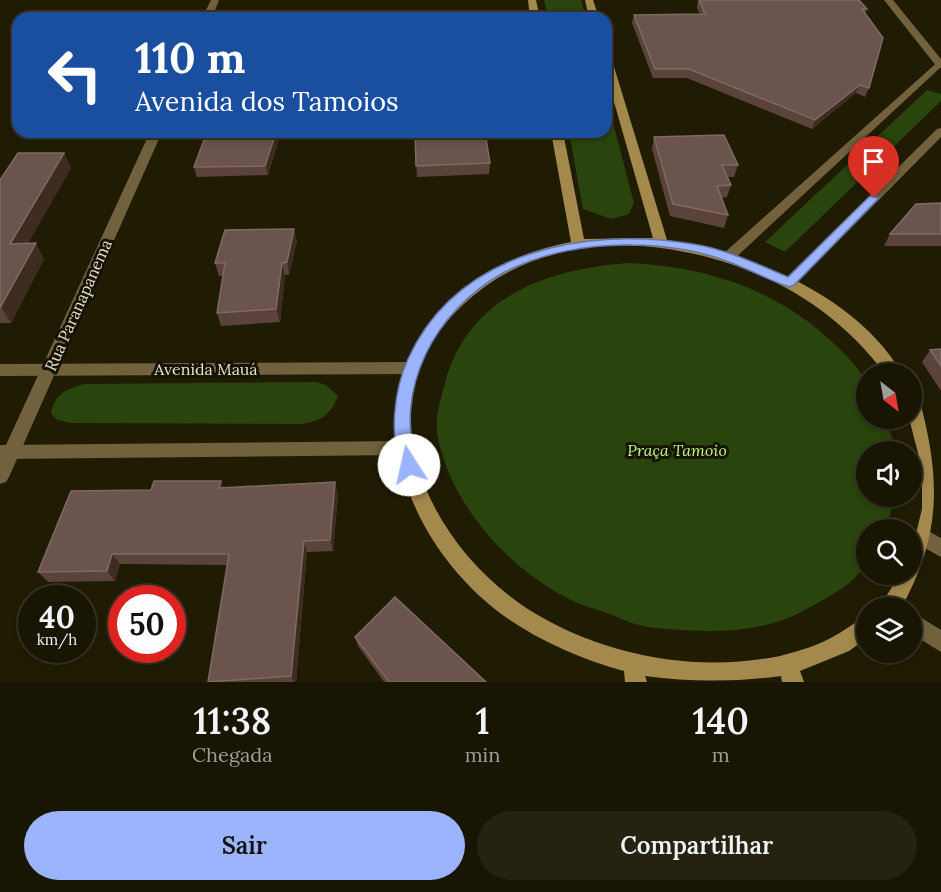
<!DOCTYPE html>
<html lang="pt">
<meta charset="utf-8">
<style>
body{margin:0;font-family:Lora,serif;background:#252212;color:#f1f3f6;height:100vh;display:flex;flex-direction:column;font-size:22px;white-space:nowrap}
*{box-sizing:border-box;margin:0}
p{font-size:20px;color:#9f9f9a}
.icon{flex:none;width:33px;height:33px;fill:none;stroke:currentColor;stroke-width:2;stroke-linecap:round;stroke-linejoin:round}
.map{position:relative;height:682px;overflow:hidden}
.sheet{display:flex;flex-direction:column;background:#181503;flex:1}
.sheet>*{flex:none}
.hud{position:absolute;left:12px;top:12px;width:600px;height:126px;border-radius:18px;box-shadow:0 3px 9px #0003,0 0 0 2px #363425;background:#1a4fa0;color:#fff;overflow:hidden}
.needle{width:39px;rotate:149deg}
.tools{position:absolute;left:856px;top:363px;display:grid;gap:12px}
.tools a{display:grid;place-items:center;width:66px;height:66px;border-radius:50%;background:#181503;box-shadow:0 3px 9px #0003,0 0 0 2px #363425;font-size:30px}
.speed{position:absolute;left:18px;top:585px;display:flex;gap:12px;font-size:30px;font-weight:700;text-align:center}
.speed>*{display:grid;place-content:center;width:78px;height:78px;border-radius:50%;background:#181503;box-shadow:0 3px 9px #0003,0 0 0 2px #363425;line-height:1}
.speed small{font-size:15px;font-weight:400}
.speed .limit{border:9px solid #d22;background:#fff;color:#111}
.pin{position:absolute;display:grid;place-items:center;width:51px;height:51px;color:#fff;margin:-62px -26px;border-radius:50% 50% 50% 0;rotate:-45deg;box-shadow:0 0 6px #0007}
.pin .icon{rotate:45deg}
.me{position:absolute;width:66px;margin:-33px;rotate:350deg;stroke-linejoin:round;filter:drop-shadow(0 0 4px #0008)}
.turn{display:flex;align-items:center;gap:21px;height:126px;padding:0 24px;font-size:27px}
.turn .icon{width:78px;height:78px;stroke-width:2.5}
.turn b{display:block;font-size:42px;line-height:51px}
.eta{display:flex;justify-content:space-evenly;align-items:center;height:102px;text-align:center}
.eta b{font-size:36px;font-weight:600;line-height:42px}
.primary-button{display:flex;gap:12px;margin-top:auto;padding:12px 24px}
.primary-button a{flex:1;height:69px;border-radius:36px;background:#9cb4fd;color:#111;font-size:24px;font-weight:600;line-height:69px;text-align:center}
.primary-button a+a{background:#252212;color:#f1f3f6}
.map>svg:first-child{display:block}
.green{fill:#29440c}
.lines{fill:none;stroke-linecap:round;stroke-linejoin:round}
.minor{fill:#72613d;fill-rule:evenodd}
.tertiary{fill:#72613d;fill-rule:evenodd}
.secondary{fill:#a4894d;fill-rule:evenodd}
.wall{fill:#5b433c}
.shaded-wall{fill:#3d2c1f}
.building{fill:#6a544d;stroke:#7d6a62;stroke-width:1.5}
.route{fill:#9cb4fd;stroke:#6575a4;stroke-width:1.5}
.labels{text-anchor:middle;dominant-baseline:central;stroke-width:6;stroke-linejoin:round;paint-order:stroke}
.street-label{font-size:16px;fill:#e4e2d3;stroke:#171300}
.park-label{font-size:16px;font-style:italic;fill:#bcf989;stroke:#171300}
</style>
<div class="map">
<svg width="941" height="682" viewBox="0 0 941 682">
<rect width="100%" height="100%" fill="#201c04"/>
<path class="green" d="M 544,0 L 581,0 L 586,18 L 548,18 Z
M 927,90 L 941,94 L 941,101 L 785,252 L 765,242 Z
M 606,96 L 634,203 L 629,214 L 611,219 L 583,209 L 569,132 L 606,132 Z
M 628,263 C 703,266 774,288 830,340 C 843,352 858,366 866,382 C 870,391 867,408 867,418 L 884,419 L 892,437 L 893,451 L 867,452 L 867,496 L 895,497 L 886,529 L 867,530 C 867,538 870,553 866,561 C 856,586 825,598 803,611 C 769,630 723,633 684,630 C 671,629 656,629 643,626 C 632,624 620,618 609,614 C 597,609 583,606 571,600 C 509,570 447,501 437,432 C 435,416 441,398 445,383 C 468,296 548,269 628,263 Z
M 316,382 L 326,385 L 338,396 C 330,416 322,421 301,424 L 71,423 L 57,420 L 51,413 C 55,394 66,389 84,384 Z"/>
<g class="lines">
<path class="minor" d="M 211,0 L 219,0 L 212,18 L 202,18 Z
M 884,0 L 893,0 L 941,59 L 941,68 L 937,67 Z
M 150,132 L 162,132 L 9,477 L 6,482 L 0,484 L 0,458 Z"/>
<path class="tertiary" d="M 941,59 L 941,67 L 733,260 L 723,260 L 721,257 L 723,254 Z
M 941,128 L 941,137 L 795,285 L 785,285 L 783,282 L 785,279 L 937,129 Z
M 411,362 L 416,364 L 419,368 L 416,372 L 411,374 L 0,376 L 0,364 Z
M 404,441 L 410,443 L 412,448 L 410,453 L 404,455 L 0,459 L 0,445 Z
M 930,532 L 941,538 L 941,557 L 923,547 L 921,541 L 923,535 Z
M 912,612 L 941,630 L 941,652 L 912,634 Z"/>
<path class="secondary" d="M 528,0 L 536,0 L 540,18 L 530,18 Z
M 585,0 L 593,0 L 599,18 L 589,18 Z
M 606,54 L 611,57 L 667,240 C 749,251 859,297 902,374 L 885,374 C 830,300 750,260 661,248 C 600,239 533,251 483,288 C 454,310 426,340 416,377 C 392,468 456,564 531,611 C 604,656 696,673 780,656 C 799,651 820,645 836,635 C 847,629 856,621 867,616 L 867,638 L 849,651 L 800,671 L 804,682 L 782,682 L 781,676 C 736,682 690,682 645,676 L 647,682 L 625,682 L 624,671 C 583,660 539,641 504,616 C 412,549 353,414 435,317 C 470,275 518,252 571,242 L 551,132 L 563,132 L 584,239 L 653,238 L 606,74 Z
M 912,396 L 918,397 L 920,402 C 941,480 941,537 901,608 L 879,608 L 900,574 L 912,574 L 912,550 L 922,509 L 922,483 L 919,457 L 909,418 L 912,418 Z"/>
</g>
<path class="wall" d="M 698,0 L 867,9 L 865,14 L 869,88 L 865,97 L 856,93 L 812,129 L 687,78 L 653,78 L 632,23 L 634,15 L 700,14 L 697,8 Z
M 207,132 L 279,132 L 280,135 L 268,175 L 197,177 L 194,167 Z
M 351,132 L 485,132 L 490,163 L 489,174 L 417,177 L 415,138 L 352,140 Z
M 654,137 L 738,165 L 734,177 L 727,177 L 731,185 L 727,197 L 721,198 L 728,215 L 724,228 L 670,216 L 652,149 Z
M 64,153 L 71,168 L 28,243 L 44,259 L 11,323 L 0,323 L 0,180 Z
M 941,203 L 941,246 L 884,246 L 890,234 Z
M 297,241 L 289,275 L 285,275 L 280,322 L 221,326 L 217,313 L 223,276 L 219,276 L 215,263 Z
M 941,349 L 941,391 L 922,362 L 930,350 Z
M 224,488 L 338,494 L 333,551 L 307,552 L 296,682 L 208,682 L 227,565 L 120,564 L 115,581 L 48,582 L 38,572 L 151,490 Z
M 355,637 L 486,682 L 384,682 L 358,646 Z"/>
<path class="shaded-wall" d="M 860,85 L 856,93 L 812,129 L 815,120 Z
M 276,132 L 279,132 L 280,135 L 268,175 L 265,166 Z
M 64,153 L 71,168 L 19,259 L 10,244 Z
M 294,229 L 297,241 L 289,275 L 287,262 Z
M 36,243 L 44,259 L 11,323 L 1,307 Z
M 282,263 L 285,275 L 280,322 L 276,309 Z
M 221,481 L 226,493 L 219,488 Z
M 335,482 L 338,494 L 333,551 L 330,540 Z
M 304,541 L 307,552 L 296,682 L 294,682 L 291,676 Z
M 112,554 L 120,564 L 115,581 L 107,571 Z"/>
<path class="building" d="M 699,0 L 859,0 L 867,9 L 862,9 L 883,38 L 869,88 L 860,85 L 815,120 L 689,69 L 655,69 L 634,15 L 705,14 Z
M 463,14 L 463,18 L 363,18 L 363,17 Z
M 207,132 L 276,132 L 265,166 L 194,167 Z
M 415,132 L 485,132 L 490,163 L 416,166 Z
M 724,135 L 738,165 L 722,165 L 731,185 L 717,186 L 728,215 L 673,204 L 654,137 Z
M 18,153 L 64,153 L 10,244 L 36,243 L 0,308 L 0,180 Z
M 941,203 L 941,234 L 890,234 L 916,204 Z
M 294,229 L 287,262 L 282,263 L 276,309 L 217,313 L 225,263 L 215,263 L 225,230 Z
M 941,349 L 941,366 L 930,350 Z
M 154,481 L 221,481 L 219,488 L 335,482 L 330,540 L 304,541 L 291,676 L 208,682 L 229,554 L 112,554 L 107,571 L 38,572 L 71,491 L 151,490 Z
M 395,597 L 486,682 L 389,682 L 355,637 Z"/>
<path class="route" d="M 870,196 L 879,198 L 794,285 L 789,287 C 768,280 747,268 726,261 C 698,250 662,245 632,245 C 589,244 541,253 503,273 C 435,311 393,389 417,465 L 414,470 L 403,470 C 388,438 394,390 408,359 C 457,251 586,226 693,244 C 726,249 757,264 788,277 Z"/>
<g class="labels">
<g class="street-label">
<text transform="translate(78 305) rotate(-66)">Rua Paranapanema</text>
<text x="206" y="369">Avenida Mauá</text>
</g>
<g class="park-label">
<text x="677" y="450">Praça Tamoio</text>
</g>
</g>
</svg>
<div class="tools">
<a><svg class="needle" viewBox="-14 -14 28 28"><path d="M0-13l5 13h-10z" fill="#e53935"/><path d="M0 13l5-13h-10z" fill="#9f9f9a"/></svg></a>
<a><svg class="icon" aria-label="sound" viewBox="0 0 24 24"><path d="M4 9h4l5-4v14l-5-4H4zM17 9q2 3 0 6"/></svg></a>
<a><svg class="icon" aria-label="search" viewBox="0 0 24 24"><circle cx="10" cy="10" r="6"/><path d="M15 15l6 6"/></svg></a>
<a><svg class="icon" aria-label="layers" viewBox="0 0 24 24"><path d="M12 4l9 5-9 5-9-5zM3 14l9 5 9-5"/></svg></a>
</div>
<div class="speed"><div>40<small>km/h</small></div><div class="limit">50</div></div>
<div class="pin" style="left:874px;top:198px;background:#d93025"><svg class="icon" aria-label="arrive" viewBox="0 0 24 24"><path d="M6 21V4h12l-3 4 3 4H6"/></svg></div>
<svg class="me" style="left:409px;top:465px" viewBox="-20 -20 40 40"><circle r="19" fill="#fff"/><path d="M0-13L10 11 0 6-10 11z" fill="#9cb4fd"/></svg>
<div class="hud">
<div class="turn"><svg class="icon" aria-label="left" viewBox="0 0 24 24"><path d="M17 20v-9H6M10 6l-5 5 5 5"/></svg><div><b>110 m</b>Avenida dos Tamoios</div></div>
</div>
</div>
<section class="sheet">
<div class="eta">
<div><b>11:38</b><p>Chegada</p></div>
<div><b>1</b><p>min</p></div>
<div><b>140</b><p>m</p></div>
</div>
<div class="primary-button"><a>Sair</a><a>Compartilhar</a></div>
</section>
